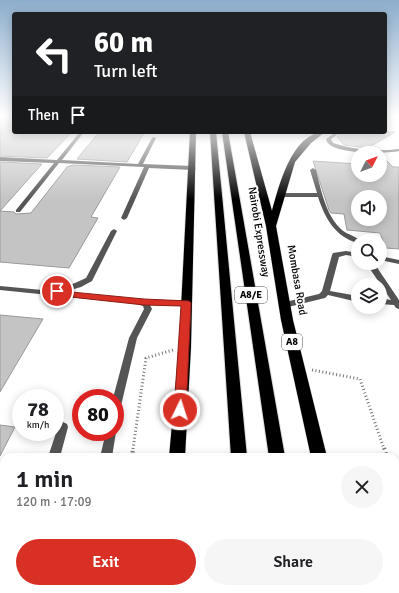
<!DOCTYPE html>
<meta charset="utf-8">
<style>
body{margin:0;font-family:Signika,sans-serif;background:#f6f6f6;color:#202124;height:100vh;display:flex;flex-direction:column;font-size:15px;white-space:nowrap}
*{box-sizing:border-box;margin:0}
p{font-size:13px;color:#757577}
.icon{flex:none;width:22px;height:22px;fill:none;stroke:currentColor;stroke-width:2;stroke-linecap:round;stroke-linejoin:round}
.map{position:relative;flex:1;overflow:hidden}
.panel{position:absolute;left:0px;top:453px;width:399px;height:140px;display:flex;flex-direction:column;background:#fff;border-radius:12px 12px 0 0;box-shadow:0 2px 10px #0003}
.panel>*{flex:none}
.hud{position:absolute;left:12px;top:12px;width:375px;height:122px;border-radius:4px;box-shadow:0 2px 10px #0003;background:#202124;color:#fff;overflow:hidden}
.needle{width:26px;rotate:48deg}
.buttons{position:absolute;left:351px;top:146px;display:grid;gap:8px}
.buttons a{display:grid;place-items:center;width:36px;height:36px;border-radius:50%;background:#fff;box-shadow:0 2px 10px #0003;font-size:20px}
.speed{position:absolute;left:12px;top:389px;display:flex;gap:8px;font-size:20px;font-weight:700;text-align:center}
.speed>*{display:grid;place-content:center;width:52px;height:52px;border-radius:50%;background:#fff;box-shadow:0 2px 10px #0003;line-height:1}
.speed small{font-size:10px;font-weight:400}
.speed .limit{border:6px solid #d22;background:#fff;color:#111}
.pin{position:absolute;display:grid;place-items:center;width:34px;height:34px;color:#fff;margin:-17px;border:2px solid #fff;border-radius:50%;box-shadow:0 1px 4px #0007}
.me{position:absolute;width:44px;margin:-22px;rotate:4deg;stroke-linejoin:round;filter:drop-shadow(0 0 3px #0008)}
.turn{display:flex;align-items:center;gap:14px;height:84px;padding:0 16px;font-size:18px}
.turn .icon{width:52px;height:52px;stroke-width:2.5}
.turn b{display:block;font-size:28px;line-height:34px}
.then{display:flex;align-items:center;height:38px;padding:0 16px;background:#0003;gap:8px;font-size:15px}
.round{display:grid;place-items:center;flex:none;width:42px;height:42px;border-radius:21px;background:#f6f6f6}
.summary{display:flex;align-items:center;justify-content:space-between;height:68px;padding:0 16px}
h1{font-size:24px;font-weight:600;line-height:30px}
.primary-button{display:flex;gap:8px;margin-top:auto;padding:8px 16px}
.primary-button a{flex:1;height:46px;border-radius:24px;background:#d93025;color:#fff;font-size:16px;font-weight:600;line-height:46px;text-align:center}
.primary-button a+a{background:#f6f6f6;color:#202124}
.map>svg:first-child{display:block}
.building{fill:#c4c4c4;stroke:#999;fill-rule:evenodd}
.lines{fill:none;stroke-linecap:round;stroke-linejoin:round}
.trunk-casing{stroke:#dbdbdb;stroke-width:1}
.motorway-casing{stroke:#dbdbdb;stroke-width:2}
.path-far1{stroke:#777;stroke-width:3;stroke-dasharray:1 2.5;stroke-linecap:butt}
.path{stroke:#777;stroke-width:4;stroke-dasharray:1.5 3;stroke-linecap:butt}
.service{fill:#555;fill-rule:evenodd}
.trunk{fill:#000;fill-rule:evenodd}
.motorway{fill:#000;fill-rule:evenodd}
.route{fill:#d93025;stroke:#8d1f18}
.labels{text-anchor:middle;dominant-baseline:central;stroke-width:4;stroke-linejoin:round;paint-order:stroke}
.shield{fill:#fff;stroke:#4c4c4c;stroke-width:1}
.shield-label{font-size:10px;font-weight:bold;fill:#000}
.street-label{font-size:11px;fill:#000;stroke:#fff}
</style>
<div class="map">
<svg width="399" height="593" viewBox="0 0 399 593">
<rect width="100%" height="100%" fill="#fff"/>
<path class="building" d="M 0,117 L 14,117 L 14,132 L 72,132 L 47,158 L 0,156 Z
M 99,132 L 121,132 L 144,133 L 127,162 L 77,159 Z
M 342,132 L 395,132 L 371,146 L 374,149 L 344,145 L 337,137 Z
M 380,154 L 393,167 L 399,167 L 399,249 L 386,248 L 380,233 L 347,230 L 344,214 L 331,213 L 329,210 L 313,161 L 358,164 L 358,175 L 380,175 ZM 358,197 L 380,197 L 380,219 L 358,219 Z
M 0,162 L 42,164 L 0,211 L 14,212 L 16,214 L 31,213 L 67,167 L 73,165 L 120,167 L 91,217 L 98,218 L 69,268 L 0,262 Z
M 0,315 L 43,319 L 0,392 Z
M 0,425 L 15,427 L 0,456 Z"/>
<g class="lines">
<defs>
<path id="trunk" d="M 190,132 L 196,132 L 191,347 L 185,457 L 169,457 L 179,347 Z
M 244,132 L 250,132 L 272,211 C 279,186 292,132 325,132 L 311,143 L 295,162 L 276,226 L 293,320 L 327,457 L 311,457 L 281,320 L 266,226 Z
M 156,589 L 176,589 L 176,593 L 156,593 Z
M 339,589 L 359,589 L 360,593 L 340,593 Z"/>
<path id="motorway" d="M 210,132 L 216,132 L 247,457 L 231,457 Z
M 222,132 L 228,132 L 285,457 L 269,457 Z
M 238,589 L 258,589 L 259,593 L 237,593 Z
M 286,589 L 306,589 L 308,593 L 286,593 Z"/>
</defs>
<use href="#trunk" class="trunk-casing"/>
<use href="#motorway" class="motorway-casing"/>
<path class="path-far1" d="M 312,370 L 360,379 L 384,449
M 133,449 L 146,358 L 173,350"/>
<path class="path" d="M 384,448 L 387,457
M 132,457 L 133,448
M 395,482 L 399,494
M 112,593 L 113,589"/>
<path class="service" d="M 80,132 L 84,132 L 62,160 L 138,164 L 152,138 L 154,137 L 156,138 L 143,164 L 193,166 L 196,168 L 193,170 L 149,168 L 127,218 L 124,220 L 121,218 L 144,167 L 59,163 L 20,212 L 16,212 L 16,210 L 54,163 L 0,161 L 0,157 L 57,160 Z
M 336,132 L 341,132 L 331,139 L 333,143 C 355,150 376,152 399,149 L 399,151 C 385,154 339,154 329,144 C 327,143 327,141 326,139 Z
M 313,168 L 316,170 C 321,190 326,216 342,230 C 348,235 356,236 361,241 L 358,241 L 358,243 C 335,237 325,218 318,197 L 281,197 L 278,195 L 281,193 L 317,193 L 310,170 Z
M 114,229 L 117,231 L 92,281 L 81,287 L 64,292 L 143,300 L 186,300 L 190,303 L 186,306 L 150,305 L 152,309 L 137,338 L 120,410 L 119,413 L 115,414 L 115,398 L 113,398 L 129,338 L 144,309 L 143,306 L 137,304 L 0,290 L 0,286 L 53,291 L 75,283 L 86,278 L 111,231 Z
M 346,251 L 358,253 L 358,257 L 346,255 L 339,257 L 330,291 L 358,296 L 358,302 L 328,295 L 325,298 L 284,308 L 281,307 L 280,305 L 281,303 L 319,294 L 322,291 L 332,255 L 333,253 Z
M 380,256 L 399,260 L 399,264 L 380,260 Z
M 366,263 L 374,263 L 399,300 L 399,309 L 396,308 L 394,305 L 380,304 L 380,298 L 391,300 Z
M 63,422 L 67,424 L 68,427 L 60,457 L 48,457 L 59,424 Z
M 115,429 L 116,432 L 112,457 L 100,457 L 106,432 L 115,432 Z
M 0,521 L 4,522 L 4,534 L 0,533 Z
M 74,589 L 88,589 L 88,593 L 74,593 Z"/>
<use href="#trunk" class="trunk"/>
<use href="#motorway" class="motorway"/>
</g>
<linearGradient id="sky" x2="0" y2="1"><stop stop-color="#8cadcc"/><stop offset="0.58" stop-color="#fff"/><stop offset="1" stop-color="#fff" stop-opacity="0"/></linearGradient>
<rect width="399" height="200" fill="url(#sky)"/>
<path class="route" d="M 57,288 L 61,291 L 144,299 L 189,301 L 191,303 L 186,410 L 184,414 L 180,415 L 176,414 L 174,410 L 181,306 L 144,305 L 52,295 L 52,291 Z"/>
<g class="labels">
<g class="shield">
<rect x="235" y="287" width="32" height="16" rx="3"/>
<rect x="282" y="334" width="20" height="16" rx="3"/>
</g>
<g class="shield-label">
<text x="251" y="295">A8/E</text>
<text x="292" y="342">A8</text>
</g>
<g class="street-label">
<text transform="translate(259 232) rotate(81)">Nairobi Expressway</text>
<text transform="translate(297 280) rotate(80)">Mombasa Road</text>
</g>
</g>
</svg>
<div class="buttons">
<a><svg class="needle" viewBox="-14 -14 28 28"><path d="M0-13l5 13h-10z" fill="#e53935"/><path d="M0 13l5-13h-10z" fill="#757577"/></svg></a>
<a><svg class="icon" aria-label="sound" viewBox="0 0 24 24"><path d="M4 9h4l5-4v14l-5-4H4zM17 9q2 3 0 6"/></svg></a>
<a><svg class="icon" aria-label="search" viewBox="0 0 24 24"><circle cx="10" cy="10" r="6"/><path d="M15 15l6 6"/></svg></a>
<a><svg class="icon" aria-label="layers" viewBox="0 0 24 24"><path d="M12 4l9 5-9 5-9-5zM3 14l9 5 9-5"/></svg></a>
</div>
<div class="speed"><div>78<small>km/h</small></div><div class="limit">80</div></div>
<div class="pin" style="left:57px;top:291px;background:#d93025"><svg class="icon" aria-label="arrive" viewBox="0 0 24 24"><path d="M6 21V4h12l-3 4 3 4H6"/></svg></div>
<svg class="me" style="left:180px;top:410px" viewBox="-20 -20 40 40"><circle r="17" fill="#d93025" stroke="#fff" stroke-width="3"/><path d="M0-11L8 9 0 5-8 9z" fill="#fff"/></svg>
<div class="hud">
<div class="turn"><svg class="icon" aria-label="left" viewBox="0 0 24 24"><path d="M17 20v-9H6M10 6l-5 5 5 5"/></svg><div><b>60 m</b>Turn left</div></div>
<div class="then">Then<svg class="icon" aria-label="arrive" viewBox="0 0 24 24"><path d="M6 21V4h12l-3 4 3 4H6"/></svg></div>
</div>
<section class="panel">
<div class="summary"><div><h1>1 min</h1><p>120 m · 17:09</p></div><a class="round"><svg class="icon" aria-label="close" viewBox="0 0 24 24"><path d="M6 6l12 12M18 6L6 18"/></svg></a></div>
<div class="primary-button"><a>Exit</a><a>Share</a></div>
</section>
</div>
